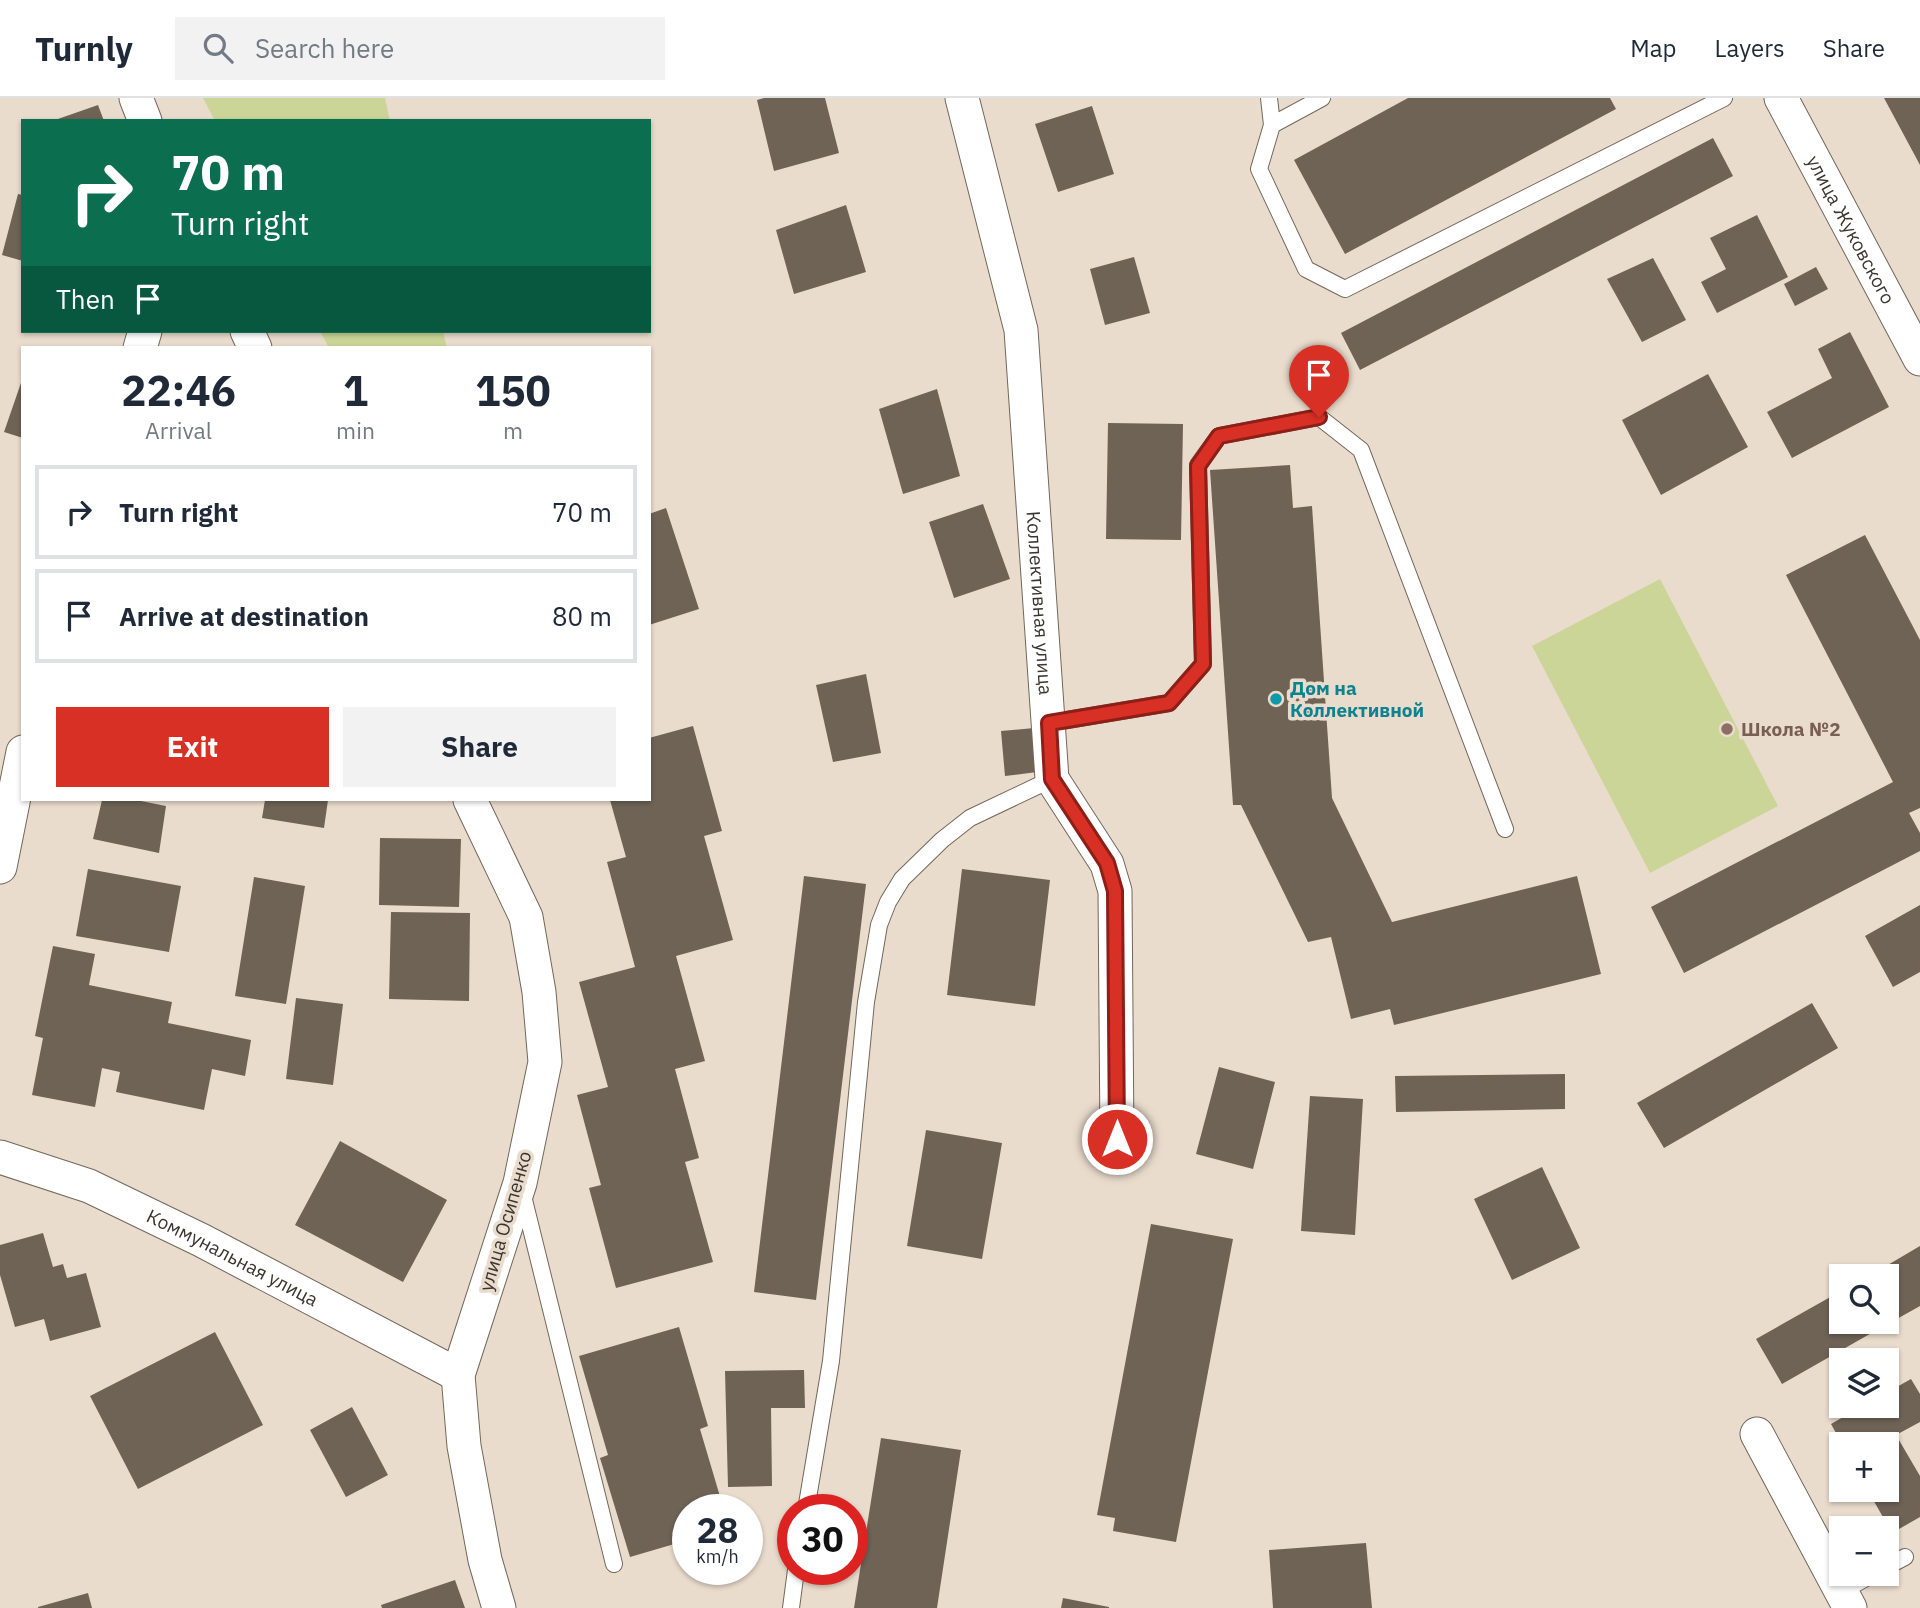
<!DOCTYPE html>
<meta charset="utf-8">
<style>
body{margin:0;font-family:"IBM Plex Sans",sans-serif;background:#f2f2f3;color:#1f2937;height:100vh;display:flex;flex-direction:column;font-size:26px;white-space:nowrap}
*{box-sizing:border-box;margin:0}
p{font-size:23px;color:#747a83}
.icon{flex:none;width:38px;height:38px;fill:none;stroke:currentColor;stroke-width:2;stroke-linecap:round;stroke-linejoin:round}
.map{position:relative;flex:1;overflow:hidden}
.side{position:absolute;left:21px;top:248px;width:630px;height:455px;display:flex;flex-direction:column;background:#fff;border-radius:0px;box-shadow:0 2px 5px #0004}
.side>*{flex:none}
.banner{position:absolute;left:21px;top:21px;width:630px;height:214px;border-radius:0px;box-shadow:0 2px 5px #0004;background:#0b6e4f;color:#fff;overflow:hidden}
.fabs{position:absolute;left:1829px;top:1166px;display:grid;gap:14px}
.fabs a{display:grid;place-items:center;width:70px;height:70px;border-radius:0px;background:#fff;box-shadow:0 2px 5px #0004;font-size:35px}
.speed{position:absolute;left:672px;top:1396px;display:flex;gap:14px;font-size:35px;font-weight:700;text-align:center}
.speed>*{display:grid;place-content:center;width:91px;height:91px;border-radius:50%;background:#fff;box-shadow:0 2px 5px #0004;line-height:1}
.speed small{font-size:18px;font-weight:400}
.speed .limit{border:10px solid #d22;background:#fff;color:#111}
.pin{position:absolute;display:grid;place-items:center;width:60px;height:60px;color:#fff;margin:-72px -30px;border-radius:50% 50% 50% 0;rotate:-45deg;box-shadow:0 0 7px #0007}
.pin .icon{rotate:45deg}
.me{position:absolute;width:77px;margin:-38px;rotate:0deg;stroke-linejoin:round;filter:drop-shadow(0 0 5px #0008)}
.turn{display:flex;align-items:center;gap:24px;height:147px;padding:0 35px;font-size:32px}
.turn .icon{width:91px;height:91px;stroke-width:2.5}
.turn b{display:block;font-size:49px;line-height:60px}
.then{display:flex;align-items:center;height:66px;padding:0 35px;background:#0003;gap:14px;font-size:26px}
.eta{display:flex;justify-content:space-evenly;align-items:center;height:119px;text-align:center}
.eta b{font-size:42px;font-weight:700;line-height:49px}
.primary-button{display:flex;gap:14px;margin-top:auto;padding:14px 35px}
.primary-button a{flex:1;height:80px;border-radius:0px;background:#d93025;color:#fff;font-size:28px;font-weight:700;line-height:80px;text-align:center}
.primary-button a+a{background:#f2f2f3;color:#1f2937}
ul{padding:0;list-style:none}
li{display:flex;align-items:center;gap:21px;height:94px;margin:0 14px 10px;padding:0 21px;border:4px solid #e0e1e3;border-radius:0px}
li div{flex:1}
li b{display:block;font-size:26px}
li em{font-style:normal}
header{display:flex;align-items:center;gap:42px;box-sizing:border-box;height:98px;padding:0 35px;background:#fff;border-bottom:2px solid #e0e1e3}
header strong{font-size:33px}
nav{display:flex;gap:38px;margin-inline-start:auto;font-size:24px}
.search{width:490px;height:63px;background:#f2f2f3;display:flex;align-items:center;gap:18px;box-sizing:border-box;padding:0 24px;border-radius:0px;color:#747a83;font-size:26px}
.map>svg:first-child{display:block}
.green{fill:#cbd598}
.building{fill:#6e6355}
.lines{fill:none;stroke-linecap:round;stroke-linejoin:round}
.service-casing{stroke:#73675a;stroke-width:18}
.minor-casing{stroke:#73675a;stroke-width:35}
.service{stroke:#fff;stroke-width:16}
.minor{stroke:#fff;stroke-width:33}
.route-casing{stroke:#8d1f18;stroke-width:18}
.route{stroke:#d93025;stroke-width:12}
.culture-dot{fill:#0f9aa8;stroke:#eadccd;stroke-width:2.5}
.education-dot{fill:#8d6e63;stroke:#eadccd;stroke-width:2.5}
.labels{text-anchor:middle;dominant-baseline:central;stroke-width:7;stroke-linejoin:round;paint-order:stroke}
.street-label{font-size:19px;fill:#3a352f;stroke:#eadccd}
.culture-label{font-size:19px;font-weight:bold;fill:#0d838f;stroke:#eadccd;text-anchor:start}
.education-label{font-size:19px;font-weight:bold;fill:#785e54;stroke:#eadccd;text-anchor:start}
</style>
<header>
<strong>Turnly</strong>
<div class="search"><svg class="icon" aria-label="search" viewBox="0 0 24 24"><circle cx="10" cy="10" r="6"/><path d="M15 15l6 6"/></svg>Search here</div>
<nav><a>Map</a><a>Layers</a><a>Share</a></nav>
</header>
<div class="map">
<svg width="1920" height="1510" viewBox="0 0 1920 1510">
<rect width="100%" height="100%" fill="#eadccd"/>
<path class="green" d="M 203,0 L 385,0 L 390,23 L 215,23 Z
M 320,233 L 443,233 L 447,250 L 329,250 Z
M 1660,481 L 1778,708 L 1650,775 L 1532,548 Z"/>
<path class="building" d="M 764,0 L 825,0 L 839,55 L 774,73 L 757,2 Z
M 1408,0 L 1610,0 L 1616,11 L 1345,156 L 1294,62 Z
M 1884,0 L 1920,0 L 1920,67 Z
M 98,7 L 104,23 L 55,23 L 55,22 Z
M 1092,8 L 1114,76 L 1058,94 L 1035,26 Z
M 1713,40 L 1733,78 L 1360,272 L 1341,235 Z
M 18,96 L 23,97 L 23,163 L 2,157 Z
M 846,107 L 866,174 L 794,196 L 776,132 Z
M 1757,117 L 1788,179 L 1717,215 L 1701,184 L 1726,171 L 1710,140 Z
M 1134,159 L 1150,215 L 1105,227 L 1090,171 Z
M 1653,160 L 1686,222 L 1642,244 L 1607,181 Z
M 1816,169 L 1828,191 L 1795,208 L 1784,186 Z
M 1850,234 L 1889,309 L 1792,360 L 1767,314 L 1832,280 L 1818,251 Z
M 1708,276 L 1748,349 L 1661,397 L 1622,322 Z
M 22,282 L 23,282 L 23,340 L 4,334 Z
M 937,291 L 960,378 L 903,396 L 879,311 Z
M 1108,325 L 1183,326 L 1181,442 L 1106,441 Z
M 1290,367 L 1293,410 L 1312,408 L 1332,700 L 1392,824 L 1577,778 L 1601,876 L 1394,927 L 1390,911 L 1351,921 L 1331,839 L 1308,844 L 1241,707 L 1233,707 L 1210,372 Z
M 983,406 L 1010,481 L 954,500 L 929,424 Z
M 666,410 L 699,511 L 649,527 L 649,416 Z
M 1865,437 L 1920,542 L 1920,710 L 1909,715 L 1920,735 L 1920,753 L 1684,875 L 1651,809 L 1893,684 L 1786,477 Z
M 866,576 L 881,655 L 833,664 L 816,587 Z
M 693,628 L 722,733 L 704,738 L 733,842 L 676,858 L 705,963 L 675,971 L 699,1060 L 685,1064 L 713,1164 L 616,1190 L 589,1090 L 601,1087 L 577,997 L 608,989 L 579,884 L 635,869 L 607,764 L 626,759 L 610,702 L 649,702 L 649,640 Z
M 1034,630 L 1037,674 L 1005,678 L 1001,633 Z
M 102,702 L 136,702 L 166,708 L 159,755 L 93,741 Z
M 265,702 L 328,702 L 324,730 L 262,720 Z
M 380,740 L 461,741 L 459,809 L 379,807 Z
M 88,771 L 181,788 L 169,854 L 76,838 Z
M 962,771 L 1050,782 L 1035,908 L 947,897 Z
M 804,778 L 866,786 L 816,1202 L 754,1194 Z
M 254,779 L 305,788 L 286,906 L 235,898 Z
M 1920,807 L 1920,874 L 1893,889 L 1865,838 Z
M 391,814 L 470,815 L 469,903 L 389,901 Z
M 53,848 L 95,856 L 89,887 L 172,904 L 168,925 L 251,942 L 245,978 L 212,971 L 204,1012 L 116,994 L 120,974 L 102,970 L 95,1009 L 32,997 L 43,940 L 35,938 Z
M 296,900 L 343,906 L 333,987 L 286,981 Z
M 1812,905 L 1838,950 L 1664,1050 L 1637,1005 Z
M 1219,969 L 1275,984 L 1253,1071 L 1196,1056 Z
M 1565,976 L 1565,1011 L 1396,1014 L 1395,978 Z
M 1310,998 L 1363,1001 L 1355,1137 L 1301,1133 Z
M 926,1032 L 1002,1045 L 982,1161 L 907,1148 Z
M 340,1043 L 447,1102 L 403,1184 L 295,1127 Z
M 1542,1069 L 1580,1150 L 1512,1182 L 1474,1101 Z
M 1151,1126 L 1233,1141 L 1176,1444 L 1113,1433 L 1115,1420 L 1097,1417 Z
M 43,1135 L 53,1169 L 63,1166 L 67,1180 L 86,1175 L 101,1229 L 50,1243 L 44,1221 L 15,1229 L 0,1177 L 0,1147 Z
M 1920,1148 L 1920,1208 L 1879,1231 L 1875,1223 L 1886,1223 L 1886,1178 L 1869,1178 Z
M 1841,1193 L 1841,1223 L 1869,1223 L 1875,1233 L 1782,1286 L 1756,1241 Z
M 679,1229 L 708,1328 L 700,1331 L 724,1412 L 688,1412 L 688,1442 L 630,1459 L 600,1360 L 608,1357 L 579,1258 Z
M 215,1234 L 263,1327 L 138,1391 L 90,1298 Z
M 804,1272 L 805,1310 L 771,1310 L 772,1388 L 728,1389 L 725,1273 Z
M 1911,1281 L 1920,1296 L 1920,1324 L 1896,1337 L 1920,1378 L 1920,1419 L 1892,1435 L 1867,1391 L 1886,1391 L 1886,1346 L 1842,1346 L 1831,1326 L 1864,1307 L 1886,1307 L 1886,1295 Z
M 352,1309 L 388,1377 L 346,1399 L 310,1332 Z
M 881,1340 L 961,1352 L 937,1510 L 854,1510 Z
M 1366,1445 L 1372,1510 L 1273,1510 L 1269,1452 Z
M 455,1482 L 465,1510 L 382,1510 L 381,1507 Z
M 88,1495 L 92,1510 L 38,1510 L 38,1509 Z
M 1063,1500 L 1109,1509 L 1109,1510 L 1061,1510 Z"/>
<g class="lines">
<defs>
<path id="service" d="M 1269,0 L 1272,27
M 1322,0 L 1272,27 L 1259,71 L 1306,171 L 1345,191 L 1724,0
M 1049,625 L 1169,605 L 1203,566 L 1198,367 L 1219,338 L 1319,319 L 1361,352 L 1505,731
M 523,1098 L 614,1466
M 806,1412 L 831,1263 L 866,904 L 879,827 L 888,804 L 902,781 L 942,742 L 970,720 L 1052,681
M 1886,1469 L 1905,1459
M 1841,1494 L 1875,1475
M 791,1510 L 796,1472"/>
<g id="minor">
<path d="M 136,0 L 145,23"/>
<path id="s1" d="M 962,0 L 1021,232 L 1052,681 L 1107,766 L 1115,793 L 1117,1041"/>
<path id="s2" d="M 1781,0 L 1920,261"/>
<path d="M 247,233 L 255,250"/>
<path d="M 140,250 L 145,233"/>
<path d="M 470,702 L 526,819 L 539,894 L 545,964 L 520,1085 L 458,1277 L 464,1348 L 485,1462 L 499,1510"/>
<path d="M 0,769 L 23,654"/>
<path id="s3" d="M 0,1059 L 89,1088 L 201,1142 L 458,1277"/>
<path d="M 1757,1336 L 1850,1510"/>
</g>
</defs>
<use href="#service" class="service-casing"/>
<use href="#minor" class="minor-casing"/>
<use href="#service" class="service"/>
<use href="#minor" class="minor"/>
</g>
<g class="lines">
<defs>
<path id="route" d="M 1117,1041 L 1115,793 L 1107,765 L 1052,681 L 1049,625 L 1169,605 L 1203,566 L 1198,368 L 1219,338 L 1319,319"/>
</defs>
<use href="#route" class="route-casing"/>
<use href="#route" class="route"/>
</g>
<circle class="culture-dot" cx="1276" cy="601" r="7"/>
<circle class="education-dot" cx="1727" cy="631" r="7"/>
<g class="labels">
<g class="street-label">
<text stroke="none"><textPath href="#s2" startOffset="149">улица Жуковского</textPath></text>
<text stroke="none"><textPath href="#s1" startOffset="513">Коллективная улица</textPath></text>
<text transform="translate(505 1123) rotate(-74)">улица Осипенко</text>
<text stroke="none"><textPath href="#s3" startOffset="254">Коммунальная улица</textPath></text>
</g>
<g class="culture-label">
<text x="1290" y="590">Дом на<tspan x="1290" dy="22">Коллективной</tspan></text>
</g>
<g class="education-label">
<text x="1741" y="631">Школа №2</text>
</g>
</g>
</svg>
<div class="fabs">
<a><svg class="icon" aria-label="search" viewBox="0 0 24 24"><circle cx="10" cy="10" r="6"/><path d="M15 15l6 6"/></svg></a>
<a><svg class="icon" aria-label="layers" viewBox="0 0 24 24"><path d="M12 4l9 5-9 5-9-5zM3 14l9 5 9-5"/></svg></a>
<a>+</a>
<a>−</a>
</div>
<div class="speed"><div>28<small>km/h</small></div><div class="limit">30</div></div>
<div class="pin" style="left:1319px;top:319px;background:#d93025"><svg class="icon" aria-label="arrive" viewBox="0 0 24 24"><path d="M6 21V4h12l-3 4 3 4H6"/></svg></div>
<svg class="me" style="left:1117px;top:1041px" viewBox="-20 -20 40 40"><circle r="17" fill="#d93025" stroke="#fff" stroke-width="3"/><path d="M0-11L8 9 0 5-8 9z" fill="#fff"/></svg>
<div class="banner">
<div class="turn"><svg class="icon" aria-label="right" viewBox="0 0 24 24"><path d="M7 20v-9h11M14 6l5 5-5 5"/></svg><div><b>70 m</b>Turn right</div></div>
<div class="then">Then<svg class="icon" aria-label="arrive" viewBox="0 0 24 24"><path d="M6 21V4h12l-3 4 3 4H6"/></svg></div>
</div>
<section class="side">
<div class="eta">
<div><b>22:46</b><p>Arrival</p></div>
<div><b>1</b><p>min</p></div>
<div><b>150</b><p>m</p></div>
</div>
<ul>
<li><svg class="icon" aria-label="right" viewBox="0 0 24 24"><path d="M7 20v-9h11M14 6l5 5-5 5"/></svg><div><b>Turn right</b></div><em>70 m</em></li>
<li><svg class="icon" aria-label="arrive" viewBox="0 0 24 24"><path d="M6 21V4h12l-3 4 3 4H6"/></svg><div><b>Arrive at destination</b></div><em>80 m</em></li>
</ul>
<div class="primary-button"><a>Exit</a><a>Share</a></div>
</section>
</div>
